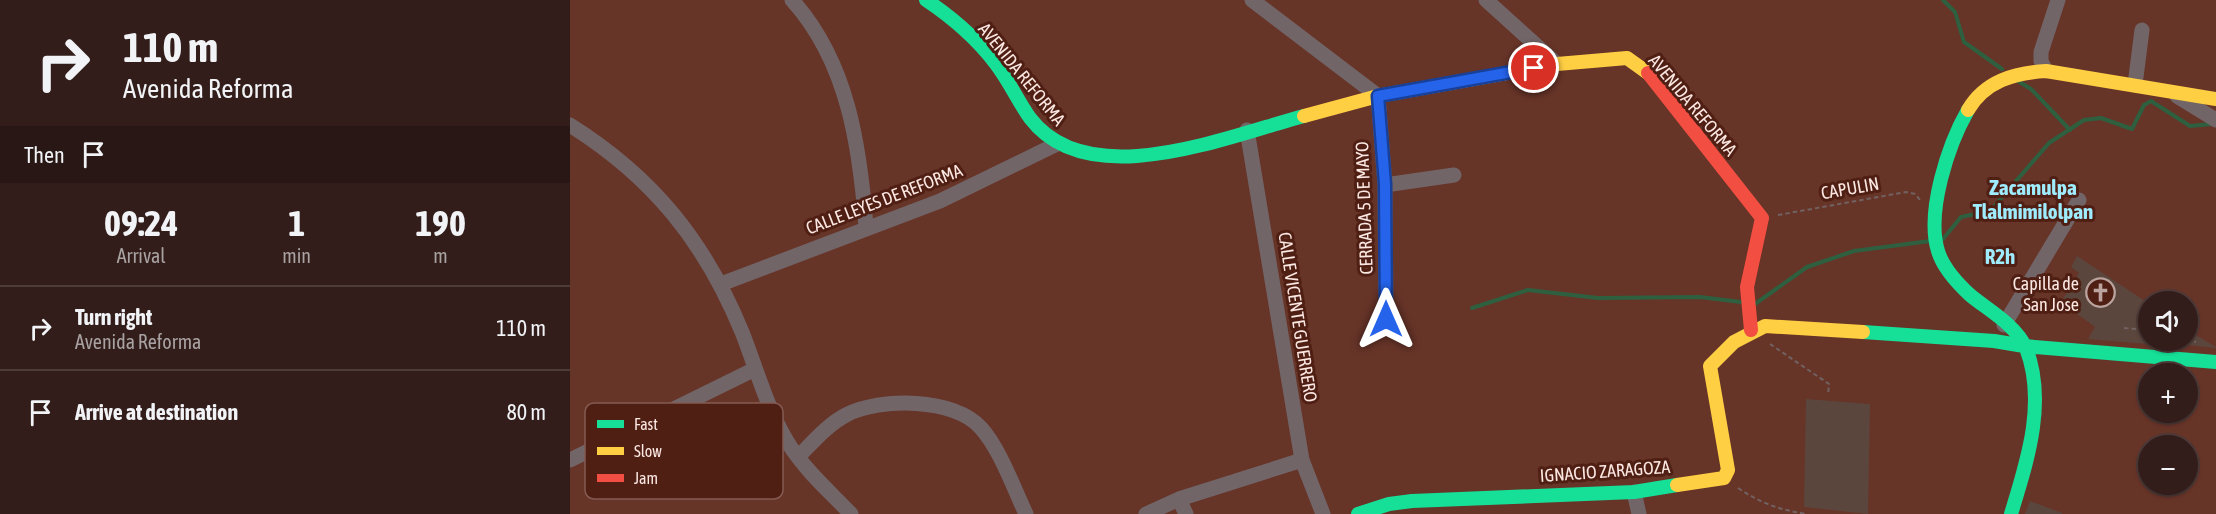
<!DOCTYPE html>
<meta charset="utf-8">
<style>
body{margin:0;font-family:"Asap Condensed",sans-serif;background:#3a2623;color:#f1f3f6;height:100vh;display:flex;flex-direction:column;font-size:22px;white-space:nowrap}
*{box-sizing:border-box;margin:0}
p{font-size:20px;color:#a8a2a2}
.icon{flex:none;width:33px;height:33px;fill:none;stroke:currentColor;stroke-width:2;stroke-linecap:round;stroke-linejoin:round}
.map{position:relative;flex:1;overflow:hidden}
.panel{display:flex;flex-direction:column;background:#321d1a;width:570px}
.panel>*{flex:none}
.top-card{background:#321d1a;color:#f1f3f6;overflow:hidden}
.buttons{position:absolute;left:1568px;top:291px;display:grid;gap:12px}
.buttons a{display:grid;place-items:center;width:60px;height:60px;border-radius:50%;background:#321d1a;box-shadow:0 2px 4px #0004,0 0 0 2px #4d3b39;font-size:30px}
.pin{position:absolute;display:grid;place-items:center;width:51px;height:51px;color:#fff;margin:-26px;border:3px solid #fff;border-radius:50%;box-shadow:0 2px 6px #0007}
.me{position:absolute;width:66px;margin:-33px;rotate:0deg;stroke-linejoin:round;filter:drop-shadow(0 0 4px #0008)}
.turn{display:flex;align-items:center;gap:21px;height:126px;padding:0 24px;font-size:27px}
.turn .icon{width:78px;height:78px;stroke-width:2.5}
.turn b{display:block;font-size:42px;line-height:51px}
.then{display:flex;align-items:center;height:57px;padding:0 24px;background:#0003;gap:12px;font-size:22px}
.eta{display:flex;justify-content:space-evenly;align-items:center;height:102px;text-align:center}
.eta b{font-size:36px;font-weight:700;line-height:42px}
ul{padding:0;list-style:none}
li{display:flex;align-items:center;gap:18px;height:84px;padding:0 24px;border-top:2px solid #4d3b39}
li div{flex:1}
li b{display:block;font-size:22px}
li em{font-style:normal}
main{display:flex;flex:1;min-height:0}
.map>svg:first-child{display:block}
.green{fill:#673428;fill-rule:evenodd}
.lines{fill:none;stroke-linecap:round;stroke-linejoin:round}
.stream{stroke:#2e6040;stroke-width:4}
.building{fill:#5b463d}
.path{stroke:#716261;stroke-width:2;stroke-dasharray:4.5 3;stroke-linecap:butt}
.street{stroke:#726568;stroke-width:15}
.fast{stroke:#16e098;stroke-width:14}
.slow{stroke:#ffcf43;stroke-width:14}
.jam{stroke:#f24e42;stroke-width:14}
.route-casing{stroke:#184099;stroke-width:15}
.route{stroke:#2563eb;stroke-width:10}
.labels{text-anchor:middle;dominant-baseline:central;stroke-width:6;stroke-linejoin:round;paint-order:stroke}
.street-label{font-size:18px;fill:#fce8e3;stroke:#501f14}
.poi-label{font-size:18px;fill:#fce8e3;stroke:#501f14;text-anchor:end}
.quarter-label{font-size:21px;font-weight:bold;fill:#9eecfe;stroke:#501f14}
.key{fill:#501f14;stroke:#845b52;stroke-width:1.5}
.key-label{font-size:16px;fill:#fce8e3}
</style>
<main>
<section class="panel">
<div class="top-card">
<div class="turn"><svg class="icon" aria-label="right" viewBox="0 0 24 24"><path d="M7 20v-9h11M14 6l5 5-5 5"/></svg><div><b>110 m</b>Avenida Reforma</div></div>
<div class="then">Then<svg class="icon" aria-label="arrive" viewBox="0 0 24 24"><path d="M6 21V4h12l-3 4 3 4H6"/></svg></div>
</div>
<div class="eta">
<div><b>09:24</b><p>Arrival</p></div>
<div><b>1</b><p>min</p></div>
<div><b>190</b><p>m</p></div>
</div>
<ul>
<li><svg class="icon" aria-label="right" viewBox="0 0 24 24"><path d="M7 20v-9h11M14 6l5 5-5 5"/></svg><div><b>Turn right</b><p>Avenida Reforma</p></div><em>110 m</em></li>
<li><svg class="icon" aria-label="arrive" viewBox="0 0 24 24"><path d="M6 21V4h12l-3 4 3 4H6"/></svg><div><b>Arrive at destination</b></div><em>80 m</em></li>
</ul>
</section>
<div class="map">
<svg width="1646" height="514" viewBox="0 0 1646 514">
<rect width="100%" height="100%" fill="#422722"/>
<path class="green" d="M 0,0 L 1646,0 L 1646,514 L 0,514 ZM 1578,302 L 1617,302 L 1617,340 L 1578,340 ZM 1578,374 L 1617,374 L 1617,412 L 1578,412 ZM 1578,446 L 1617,446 L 1617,484 L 1578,484 Z"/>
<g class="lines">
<path class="stream" d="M 1373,0 L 1385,12 L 1394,42 L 1432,69
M 1448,81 L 1461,89 L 1500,130
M 1373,239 L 1391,217 L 1420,211 L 1479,143 L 1514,120 L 1531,118 L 1562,129 L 1574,105 L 1581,101 L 1620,126 L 1642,124
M 1185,304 L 1237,267 L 1284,251 L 1360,241
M 902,308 L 958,290 L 1028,298 L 1130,297 L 1171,302"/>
</g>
<path class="building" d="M 1507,256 L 1578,303 L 1578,344 L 1518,339 L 1525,327 L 1491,302 L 1509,273 L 1501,267 Z
M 1617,330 L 1646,347 L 1646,348 L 1617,345 Z
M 1236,399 L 1300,404 L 1298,514 L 1234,507 Z
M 1460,501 L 1492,513 L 1492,514 L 1455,514 Z"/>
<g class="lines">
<path class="path" d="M 1208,215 L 1336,192 L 1345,194 L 1350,200
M 1554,328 L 1578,330
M 1617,339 L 1626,342
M 1200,344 L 1259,384 L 1258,395
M 1168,488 C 1190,503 1210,510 1237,514"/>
<path class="street" d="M 222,0 C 278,62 290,147 296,227
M 682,0 L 808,96 L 815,185 L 816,319
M 916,0 L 987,64
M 1476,71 L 1471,61 L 1471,52 L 1488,0
M 1565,85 L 1572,30
M 1607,96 L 1646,120
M 0,125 C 83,177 135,242 172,332 C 187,370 198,412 220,446 C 237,472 260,492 281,514
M 677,130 L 732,460 L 753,514
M 815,185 L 884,175
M 151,284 L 370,201 L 487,144
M 1434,325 L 1509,200
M 228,457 C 243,442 257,425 276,415 C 310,397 385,398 411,428 C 430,449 444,489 456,514
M 0,460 L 185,369
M 1064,492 L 1069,514
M 609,499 L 616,514
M 576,514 L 609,499 L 732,460"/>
<path class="fast" d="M 356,0 C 383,18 407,39 426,64 C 439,81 448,101 460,118 C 518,195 658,136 734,116
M 1398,110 C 1378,145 1356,212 1368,251 C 1373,268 1387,283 1400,295 C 1418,310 1446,325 1456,348 C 1477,402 1457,462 1441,514
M 1293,332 L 1424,341 L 1454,346 L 1646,362
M 788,514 L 819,504 L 842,501 L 1064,492 L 1107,485"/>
<path class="slow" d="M 1398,110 C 1415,81 1444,73 1476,71 L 1646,99
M 734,116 L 808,96 L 987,64 L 1057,58 L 1078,73
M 1107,485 L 1154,478 L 1158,470 L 1140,366 L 1164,342 L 1195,326 L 1293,332"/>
<path class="jam" d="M 1078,73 L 1192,218 L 1177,287 L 1181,330"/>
</g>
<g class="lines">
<defs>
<path id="route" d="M 816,319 L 815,184 L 808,96 L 964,68"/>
</defs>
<use href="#route" class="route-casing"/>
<use href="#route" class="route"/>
</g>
<defs>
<symbol id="church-ring" viewBox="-11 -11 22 22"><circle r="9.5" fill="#501f14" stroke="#bba49f" stroke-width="1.5"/><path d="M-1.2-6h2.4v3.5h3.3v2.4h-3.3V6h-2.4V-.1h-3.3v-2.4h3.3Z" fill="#bba49f"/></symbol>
</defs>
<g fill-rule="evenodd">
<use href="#church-ring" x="1514" y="276" width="33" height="33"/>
</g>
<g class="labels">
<g class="street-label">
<text transform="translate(452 74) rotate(51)">AVENIDA REFORMA</text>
<text transform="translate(1123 105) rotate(50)">AVENIDA REFORMA</text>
<text transform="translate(1280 188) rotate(-10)">CAPULIN</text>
<text transform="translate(314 199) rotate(-21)">CALLE LEYES DE REFORMA</text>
<text transform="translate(794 208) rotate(-92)">CERRADA 5 DE MAYO</text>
<text transform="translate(728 317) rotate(81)">CALLE VICENTE GUERRERO</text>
<text transform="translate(1035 471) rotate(-4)">IGNACIO ZARAGOZA</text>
</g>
<g class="poi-label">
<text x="1509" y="283">Capilla de<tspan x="1509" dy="21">San Jose</tspan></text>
</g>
<g class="quarter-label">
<text x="1463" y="187">Zacamulpa<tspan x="1463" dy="24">Tlalmimilolpan</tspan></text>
<text x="1430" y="256">R2h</text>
</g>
</g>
<rect x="15" y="403" width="198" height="96" rx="9" class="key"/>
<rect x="27" y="420" width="27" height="8" fill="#16e098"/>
<rect x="27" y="447" width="27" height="8" fill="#ffcf43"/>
<rect x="27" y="474" width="27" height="8" fill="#f24e42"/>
<g class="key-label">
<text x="64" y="430">Fast</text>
<text x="64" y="457">Slow</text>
<text x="64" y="484">Jam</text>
</g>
</svg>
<div class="buttons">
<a><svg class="icon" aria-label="sound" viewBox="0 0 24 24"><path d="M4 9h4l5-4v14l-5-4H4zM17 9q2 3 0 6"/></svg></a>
<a>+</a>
<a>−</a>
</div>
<div class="pin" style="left:964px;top:68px;background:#d93025"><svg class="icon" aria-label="arrive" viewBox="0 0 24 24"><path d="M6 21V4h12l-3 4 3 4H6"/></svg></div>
<svg class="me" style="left:816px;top:319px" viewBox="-20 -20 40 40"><path d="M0-17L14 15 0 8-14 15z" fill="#2563eb" stroke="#fff" stroke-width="4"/></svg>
</div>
</main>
